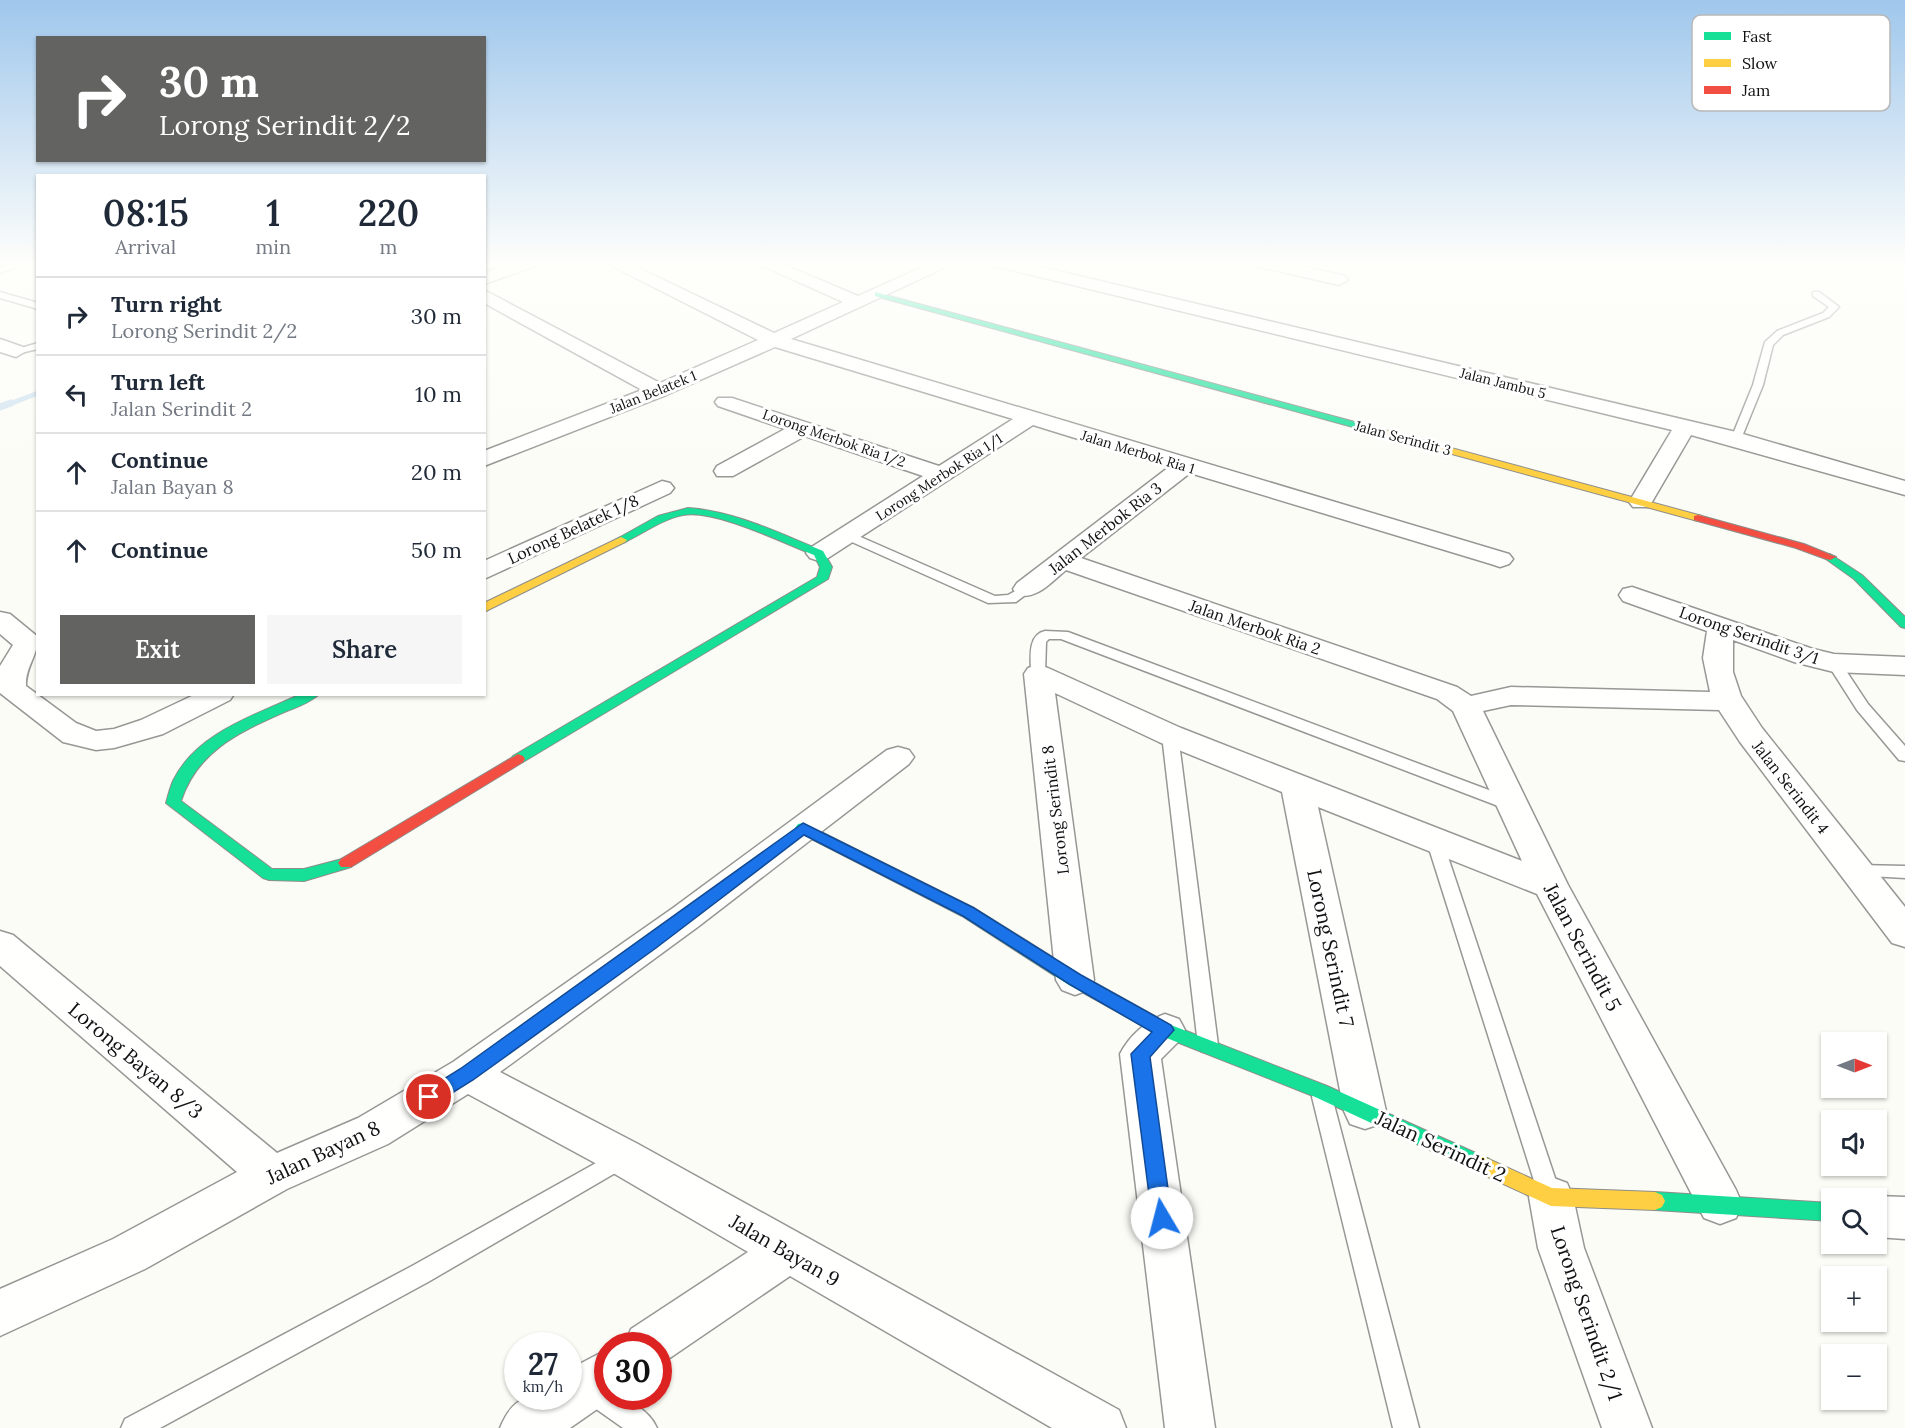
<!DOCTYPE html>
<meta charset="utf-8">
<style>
body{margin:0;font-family:Lora,serif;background:#f6f6f7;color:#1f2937;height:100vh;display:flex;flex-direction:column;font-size:22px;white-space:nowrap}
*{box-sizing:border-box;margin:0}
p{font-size:20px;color:#747a83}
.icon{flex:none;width:33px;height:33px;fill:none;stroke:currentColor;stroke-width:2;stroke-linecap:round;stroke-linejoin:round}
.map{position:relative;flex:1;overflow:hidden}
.sheet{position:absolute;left:36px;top:174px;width:450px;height:522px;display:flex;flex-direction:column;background:#fff;border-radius:0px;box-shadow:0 2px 4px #0004}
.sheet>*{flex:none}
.guide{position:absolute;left:36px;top:36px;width:450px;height:126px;border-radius:0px;box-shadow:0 2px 4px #0004;background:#636362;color:#fff;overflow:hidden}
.needle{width:39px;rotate:90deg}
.controls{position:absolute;left:1821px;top:1032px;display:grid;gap:12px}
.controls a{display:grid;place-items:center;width:66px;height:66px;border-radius:0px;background:#fff;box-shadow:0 2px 4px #0004;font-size:30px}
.speed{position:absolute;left:504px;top:1332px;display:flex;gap:12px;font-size:30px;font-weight:700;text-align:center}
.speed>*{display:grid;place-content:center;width:78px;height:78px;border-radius:50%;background:#fff;box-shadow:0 2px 4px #0004;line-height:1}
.speed small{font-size:15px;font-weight:400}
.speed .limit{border:9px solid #d22;background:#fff;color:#111}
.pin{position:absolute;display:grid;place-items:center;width:51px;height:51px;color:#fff;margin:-26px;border:3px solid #fff;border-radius:50%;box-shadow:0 2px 6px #0007}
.me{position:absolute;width:66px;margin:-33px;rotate:352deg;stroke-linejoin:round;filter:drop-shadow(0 0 4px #0008)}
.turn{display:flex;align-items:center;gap:21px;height:126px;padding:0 24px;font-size:27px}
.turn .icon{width:78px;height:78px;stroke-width:2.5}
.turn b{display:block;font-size:42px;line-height:51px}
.eta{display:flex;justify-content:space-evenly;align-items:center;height:102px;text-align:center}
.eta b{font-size:36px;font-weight:600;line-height:42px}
.button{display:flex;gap:12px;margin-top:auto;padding:12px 24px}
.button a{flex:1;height:69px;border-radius:0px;background:#636362;color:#fff;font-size:24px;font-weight:600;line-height:69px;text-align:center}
.button a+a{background:#f6f6f7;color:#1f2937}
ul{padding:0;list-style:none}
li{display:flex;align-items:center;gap:18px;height:78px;padding:0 24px;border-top:2px solid #e0e1e3}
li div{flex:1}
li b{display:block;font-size:22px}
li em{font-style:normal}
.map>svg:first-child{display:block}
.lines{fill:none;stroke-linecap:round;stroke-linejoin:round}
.stream-far1{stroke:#d2e4f1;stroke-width:5}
.stream{stroke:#d2e4f1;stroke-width:7}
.lane-casing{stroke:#979795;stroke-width:3}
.street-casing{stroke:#979795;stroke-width:3}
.fast-casing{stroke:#8d8d8b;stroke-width:2}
.slow-casing{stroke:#8d8d8b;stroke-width:2}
.jam-casing{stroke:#8d8d8b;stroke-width:2}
.lane{fill:#fffffe;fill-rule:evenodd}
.street{fill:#fffffe;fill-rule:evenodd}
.fast{fill:#16e098;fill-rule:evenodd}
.slow{fill:#ffcf43;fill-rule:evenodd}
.jam{fill:#f24e42;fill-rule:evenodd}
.route{fill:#1a73e8;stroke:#114b97;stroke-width:1.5}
.labels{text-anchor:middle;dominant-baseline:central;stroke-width:6;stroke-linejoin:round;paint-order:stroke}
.far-street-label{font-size:14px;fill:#111;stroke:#fff}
.street-label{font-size:16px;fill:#111;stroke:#fff}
.near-street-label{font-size:20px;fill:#111;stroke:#fff}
.key{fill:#fff;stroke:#b8b8b8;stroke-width:1.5}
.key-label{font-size:16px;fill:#111}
</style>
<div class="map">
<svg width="1905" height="1428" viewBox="0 0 1905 1428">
<rect width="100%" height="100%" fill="#fcfcf7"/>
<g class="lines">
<path class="stream-far1" d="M 7,405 L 38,393"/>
<path class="stream" d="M 0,407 L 11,403"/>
<defs>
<path id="lane" d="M 18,261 L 32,261 L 0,273 L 0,267 Z
M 0,292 L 38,303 L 38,309 L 0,298 Z
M 1813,292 L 1819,292 L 1839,307 L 1829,317 L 1783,335 L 1773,345 L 1763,385 L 1741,439 L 1732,441 L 1731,439 L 1753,385 L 1765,342 L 1777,331 L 1823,313 L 1829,307 L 1813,296 Z
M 38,343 L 38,349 L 16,354 L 11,351 Z
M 847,531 L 995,596 L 1008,595 L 1026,585 L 1033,589 L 1016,602 L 988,603 L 843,538 L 843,532 Z
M 1045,631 L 1068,632 L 1518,801 L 1520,805 L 1518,809 L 1506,809 L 1061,639 L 1049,639 L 1046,642 L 1045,674 L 1043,677 L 1033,677 L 1031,674 C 1031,659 1027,635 1045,631 Z
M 1834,659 L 1839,660 L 1868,704 L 1905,746 L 1905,761 L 1899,760 L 1857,710 L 1827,663 Z
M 1170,730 L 1178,735 L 1218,1045 L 1215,1051 L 1208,1053 L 1201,1051 L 1198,1045 L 1162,735 Z
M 1435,836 L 1441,838 L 1443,842 L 1558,1187 L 1555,1194 L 1547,1197 L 1539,1194 L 1536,1187 L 1427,842 L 1429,838 Z
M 1857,865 L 1905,866 L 1905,878 L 1851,875 L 1848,871 L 1851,867 Z
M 1322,1088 L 1329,1091 L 1332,1097 L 1419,1428 L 1393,1428 L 1312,1097 L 1315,1091 Z
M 621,1149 L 629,1151 L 632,1158 L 629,1165 L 428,1282 L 160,1428 L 121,1428 L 125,1419 L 412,1266 Z
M 591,1378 L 608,1387 L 608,1396 C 626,1396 649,1410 657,1428 L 623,1428 L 582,1399 L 579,1390 L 582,1381 Z"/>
<path id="street" d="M 516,261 L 541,261 L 539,265 L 484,284 L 484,273 Z
M 602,261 L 624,261 L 774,333 L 843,302 L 752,261 L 775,261 L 858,296 L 936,261 L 959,261 L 791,339 L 1509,554 L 1513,559 L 1509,564 L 1500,567 L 1491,564 L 1190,473 L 1081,558 L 1457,687 L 1471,696 L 1511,687 L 1710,692 L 1703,658 L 1707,631 L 1623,601 L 1619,595 L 1623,589 L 1632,587 L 1813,649 L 1834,654 L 1905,657 L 1905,675 L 1834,672 L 1794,662 L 1733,640 L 1733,672 L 1741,696 L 1762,728 L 1905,907 L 1905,947 L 1892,943 L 1740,742 L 1719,710 L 1511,705 L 1483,711 L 1568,885 L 1736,1190 L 1742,1204 L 1736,1218 L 1720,1224 L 1704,1218 L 1537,894 L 1318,807 L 1386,1111 L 1380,1124 L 1365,1129 L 1350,1124 L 1344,1111 L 1282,792 L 1159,742 L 1055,693 L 1094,980 L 1088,990 L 1075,995 L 1062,990 L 1056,980 L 1024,674 L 1028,668 L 1038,665 L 1048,668 L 1181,728 L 1522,861 L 1453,711 L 1437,699 L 1066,570 C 1051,582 1037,600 1017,595 L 1013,589 L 1017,583 L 1169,467 L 1033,425 L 828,558 L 819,561 L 810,558 L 806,553 L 810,548 L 923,476 L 805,436 L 733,476 L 717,476 L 714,471 L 717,466 L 785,429 L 718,406 L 715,402 L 718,398 L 732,398 L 939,466 L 1013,419 L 775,347 L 666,395 L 484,466 L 484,451 L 642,390 L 484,303 L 484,290 L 660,383 L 758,340 Z
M 986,261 L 1016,261 L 1736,432 L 1905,481 L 1905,495 L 1691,435 L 1649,507 L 1633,507 L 1629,502 L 1672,430 L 994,266 Z
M 1249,261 L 1280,261 L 1345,276 L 1348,280 L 1339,285 L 1251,265 Z
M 0,339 L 23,347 L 26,351 L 16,357 L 0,352 Z
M 662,481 L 670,483 L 674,488 L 670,493 L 484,579 L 484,561 Z
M 0,612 L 10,614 L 38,637 C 38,656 25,667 26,686 L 76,723 L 96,731 L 114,729 L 141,720 L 196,694 L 234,694 L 230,700 L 163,734 L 114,748 L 96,750 L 63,742 L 0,693 L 0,666 L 13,645 L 0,634 Z
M 898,747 L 909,750 L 914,757 L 909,764 L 699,926 L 500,1072 L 638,1144 L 1119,1410 L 1126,1428 L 1052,1428 L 790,1276 L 658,1366 L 658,1346 L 624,1346 L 631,1329 L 748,1252 L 608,1170 L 468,1094 L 388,1144 L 287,1189 L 145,1269 L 0,1336 L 0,1289 L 113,1239 L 237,1172 L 0,966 L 0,931 L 13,935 L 277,1153 L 358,1118 L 453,1062 L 673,908 L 887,750 Z
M 1165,1014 L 1179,1019 L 1185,1030 L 1179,1041 L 1161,1059 L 1215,1428 L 1165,1428 L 1120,1054 C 1129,1036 1146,1021 1165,1014 Z
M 1551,1177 L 1567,1183 L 1573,1197 L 1584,1248 L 1652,1428 L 1602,1428 L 1538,1248 L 1529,1197 L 1535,1183 Z
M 1876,1196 L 1905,1197 L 1905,1239 L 1876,1237 L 1876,1198 L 1868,1198 Z
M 608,1349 L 608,1396 L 616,1396 L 570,1428 L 500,1428 C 515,1391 533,1396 568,1396 L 568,1370 Z"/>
<path id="fast" d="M 875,292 L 1377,428 L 1379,430 L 1371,432 L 875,296 Z
M 688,508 C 735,511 780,534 823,551 L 832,567 L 828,579 L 523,762 L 513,762 L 511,759 L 513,756 L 817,577 L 820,567 L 814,555 C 783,543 715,509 683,515 C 662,519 644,533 625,542 L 621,543 L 615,540 L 658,516 Z
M 1830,554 L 1862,575 L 1905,617 L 1905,628 L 1901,627 L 1854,579 L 1826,559 L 1824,557 Z
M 301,694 L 319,694 C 310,703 294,708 282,713 C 237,733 197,752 181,801 L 272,869 L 304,869 L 346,858 L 351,859 L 354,863 L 351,867 L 304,881 L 269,880 L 263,878 L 166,803 C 168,796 170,788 173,781 C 196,733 256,715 301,694 Z
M 803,823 L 974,908 L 1081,975 L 1171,1025 L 1327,1086 L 1489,1159 L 1492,1165 L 1489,1171 L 1482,1174 L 1475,1171 L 1313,1096 L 1159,1035 L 1069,985 L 962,916 L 798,832 L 795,828 L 798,824 Z
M 1655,1192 L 1832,1203 L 1832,1221 L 1655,1210 L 1648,1207 L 1645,1201 L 1648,1195 Z"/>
<path id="slow" d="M 1374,427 L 1702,516 L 1703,518 L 1698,521 L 1694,520 L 1371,432 L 1371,428 Z
M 621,537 L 627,540 L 625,542 L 484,612 L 484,603 Z
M 1482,1156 L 1552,1188 L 1655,1192 L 1662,1195 L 1665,1201 L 1662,1207 L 1655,1210 L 1551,1206 L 1475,1171 L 1472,1165 L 1475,1159 Z"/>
<path id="jam" d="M 1698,515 L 1804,544 L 1836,557 L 1830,560 L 1826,559 L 1796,548 L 1694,520 L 1694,516 Z
M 518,754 L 523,756 L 525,759 L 523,762 L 351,867 L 341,867 L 338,863 L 341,859 Z"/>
</defs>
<use href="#lane" class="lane-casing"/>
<use href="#street" class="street-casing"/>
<use href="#fast" class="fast-casing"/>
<use href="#slow" class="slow-casing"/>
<use href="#jam" class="jam-casing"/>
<use href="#lane" class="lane"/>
<use href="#street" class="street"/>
<use href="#fast" class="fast"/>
<use href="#slow" class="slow"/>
<use href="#jam" class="jam"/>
</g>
<linearGradient id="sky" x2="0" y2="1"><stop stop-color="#9fc7ec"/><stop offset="0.57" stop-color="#fefefb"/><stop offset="1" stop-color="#fefefb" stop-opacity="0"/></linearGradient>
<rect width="1905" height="461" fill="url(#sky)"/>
<path class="route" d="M 803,823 L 974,908 L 1081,975 L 1171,1025 L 1174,1030 L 1150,1057 L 1172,1218 L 1169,1224 L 1162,1227 L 1155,1224 L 1152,1218 L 1131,1054 L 1152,1032 L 1069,984 L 963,916 L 804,835 L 656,948 L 473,1080 L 436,1103 L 429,1105 L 423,1103 L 420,1097 L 423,1092 L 460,1069 Z"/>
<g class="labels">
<g class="far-street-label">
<text transform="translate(1503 383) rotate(14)">Jalan Jambu 5</text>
<text transform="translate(653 392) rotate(-22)">Jalan Belatek 1</text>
<text transform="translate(834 438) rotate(19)">Lorong Merbok Ria 1/2</text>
<text transform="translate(1403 438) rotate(15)">Jalan Serindit 3</text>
<text transform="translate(1138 452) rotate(17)">Jalan Merbok Ria 1</text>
<text transform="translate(939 477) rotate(-33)">Lorong Merbok Ria 1/1</text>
</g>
<g class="street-label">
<text transform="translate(1105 528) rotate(-38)">Jalan Merbok Ria 3</text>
<text transform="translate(573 529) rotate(-25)">Lorong Belatek 1/8</text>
<text transform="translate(1255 627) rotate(19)">Jalan Merbok Ria 2</text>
<text transform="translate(1749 635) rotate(19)">Lorong Serindit 3/1</text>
<text transform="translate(1791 787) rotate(52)">Jalan Serindit 4</text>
<text transform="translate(1055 810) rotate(-97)">Lorong Serindit 8</text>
</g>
<g class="near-street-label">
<text transform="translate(1583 947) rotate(62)">Jalan Serindit 5</text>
<text transform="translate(1331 948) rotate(78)">Lorong Serindit 7</text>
<text transform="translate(136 1060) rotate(40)">Lorong Bayan 8/3</text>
<text transform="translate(1441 1146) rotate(25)">Jalan Serindit 2</text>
<text transform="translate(323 1152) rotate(-25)">Jalan Bayan 8</text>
<text transform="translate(785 1250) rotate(30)">Jalan Bayan 9</text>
<text transform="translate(1587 1313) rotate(71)">Lorong Serindit 2/1</text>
</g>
</g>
<rect x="1692" y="15" width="198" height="96" rx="9" class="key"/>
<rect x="1704" y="32" width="27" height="8" fill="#16e098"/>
<rect x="1704" y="59" width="27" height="8" fill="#ffcf43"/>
<rect x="1704" y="86" width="27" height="8" fill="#f24e42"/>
<g class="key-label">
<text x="1742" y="42">Fast</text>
<text x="1742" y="69">Slow</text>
<text x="1742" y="96">Jam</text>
</g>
</svg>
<div class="controls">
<a><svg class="needle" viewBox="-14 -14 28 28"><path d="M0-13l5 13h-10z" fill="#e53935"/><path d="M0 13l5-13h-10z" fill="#747a83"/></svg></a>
<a><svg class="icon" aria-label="sound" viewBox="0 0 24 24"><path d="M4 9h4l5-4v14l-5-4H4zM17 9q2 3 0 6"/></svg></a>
<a><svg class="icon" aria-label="search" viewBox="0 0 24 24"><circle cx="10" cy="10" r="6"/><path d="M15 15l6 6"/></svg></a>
<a>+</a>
<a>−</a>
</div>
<div class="speed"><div>27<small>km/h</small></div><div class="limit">30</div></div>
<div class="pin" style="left:429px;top:1097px;background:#d93025"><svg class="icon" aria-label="arrive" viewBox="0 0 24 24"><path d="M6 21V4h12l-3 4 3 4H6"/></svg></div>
<svg class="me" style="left:1162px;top:1218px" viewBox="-20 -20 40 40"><circle r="19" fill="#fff"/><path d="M0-13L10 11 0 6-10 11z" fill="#1a73e8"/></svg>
<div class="guide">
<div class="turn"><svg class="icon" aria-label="right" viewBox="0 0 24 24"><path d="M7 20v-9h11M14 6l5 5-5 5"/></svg><div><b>30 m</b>Lorong Serindit 2/2</div></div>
</div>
<section class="sheet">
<div class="eta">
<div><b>08:15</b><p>Arrival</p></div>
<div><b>1</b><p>min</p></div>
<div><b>220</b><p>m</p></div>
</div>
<ul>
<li><svg class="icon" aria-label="right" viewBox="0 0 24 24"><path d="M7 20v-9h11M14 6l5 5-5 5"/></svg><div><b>Turn right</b><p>Lorong Serindit 2/2</p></div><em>30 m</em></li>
<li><svg class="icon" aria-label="left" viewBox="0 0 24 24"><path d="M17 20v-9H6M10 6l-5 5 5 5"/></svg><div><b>Turn left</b><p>Jalan Serindit 2</p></div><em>10 m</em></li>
<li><svg class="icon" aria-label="ahead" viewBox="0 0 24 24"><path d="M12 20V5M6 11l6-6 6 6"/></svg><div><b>Continue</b><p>Jalan Bayan 8</p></div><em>20 m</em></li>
<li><svg class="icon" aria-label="ahead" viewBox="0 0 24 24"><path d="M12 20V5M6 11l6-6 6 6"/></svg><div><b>Continue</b></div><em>50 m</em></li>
</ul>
<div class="button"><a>Exit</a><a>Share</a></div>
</section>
</div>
